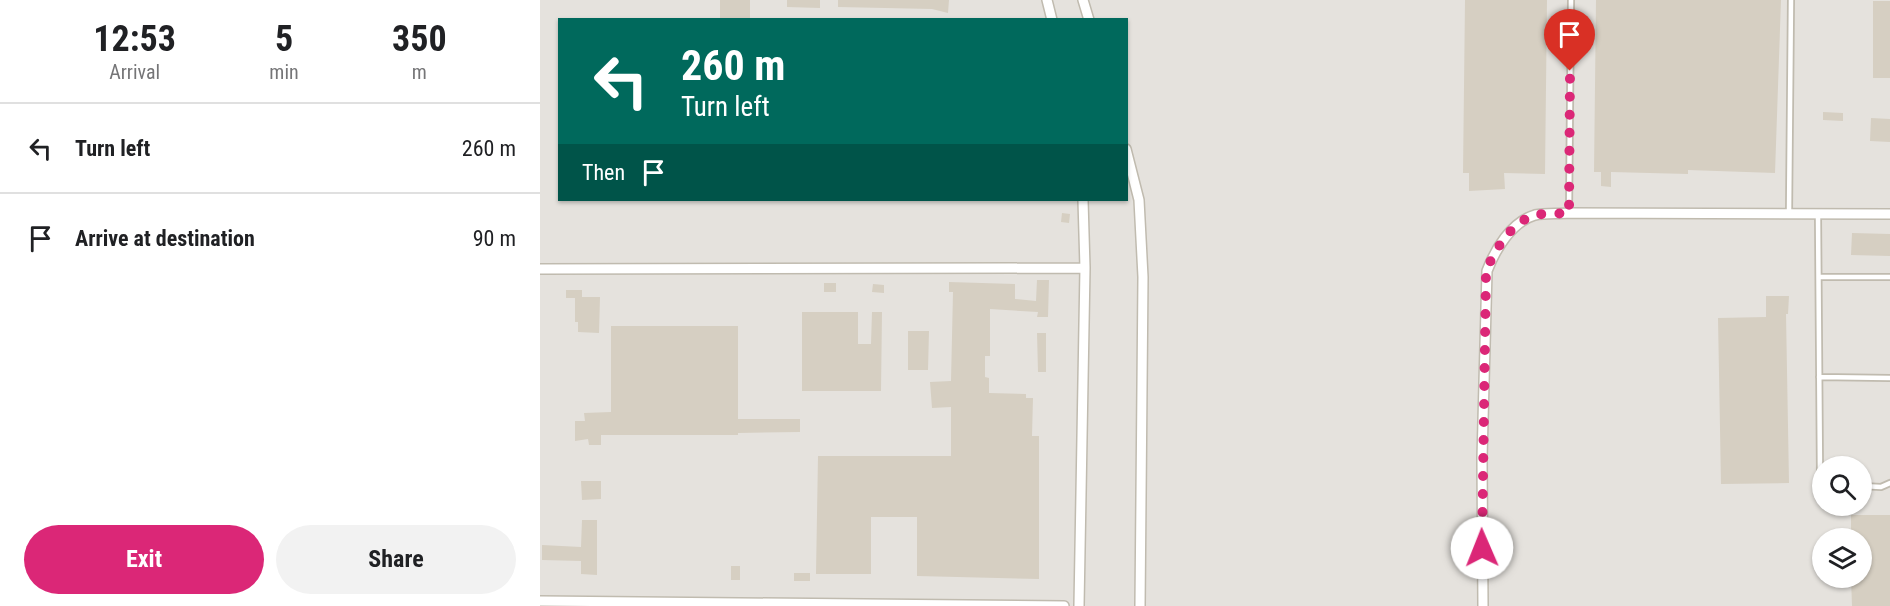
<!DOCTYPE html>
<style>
body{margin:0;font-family:"Roboto Condensed",sans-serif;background:#f2f2f2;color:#202124;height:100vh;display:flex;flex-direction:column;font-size:22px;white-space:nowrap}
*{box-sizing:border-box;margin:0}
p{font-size:20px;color:#757577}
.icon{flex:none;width:33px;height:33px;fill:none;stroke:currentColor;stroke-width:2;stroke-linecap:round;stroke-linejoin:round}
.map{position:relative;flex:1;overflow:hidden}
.sheet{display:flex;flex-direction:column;background:#fff;width:540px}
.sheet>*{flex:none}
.guide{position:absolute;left:18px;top:18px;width:570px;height:183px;border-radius:0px;box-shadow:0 2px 4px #0004;background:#00695c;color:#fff;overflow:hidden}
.tools{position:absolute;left:1272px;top:456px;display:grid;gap:12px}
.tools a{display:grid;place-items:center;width:60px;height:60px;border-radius:50%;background:#fff;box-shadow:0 2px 4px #0004;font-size:30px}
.pin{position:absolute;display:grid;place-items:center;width:51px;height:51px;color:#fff;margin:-62px -26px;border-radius:50% 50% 50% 0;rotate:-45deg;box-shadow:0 0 6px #0007}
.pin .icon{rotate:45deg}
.me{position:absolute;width:66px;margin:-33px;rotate:359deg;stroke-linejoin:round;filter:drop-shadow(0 0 4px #0008)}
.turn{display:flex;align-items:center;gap:21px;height:126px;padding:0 24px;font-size:27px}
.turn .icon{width:78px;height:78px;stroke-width:2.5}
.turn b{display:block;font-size:42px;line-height:51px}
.then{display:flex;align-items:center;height:57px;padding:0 24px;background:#0003;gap:12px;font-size:22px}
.eta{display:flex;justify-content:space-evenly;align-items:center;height:102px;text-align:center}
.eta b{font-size:36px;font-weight:700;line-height:42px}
.button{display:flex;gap:12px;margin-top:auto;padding:12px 24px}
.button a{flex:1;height:69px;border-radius:36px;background:#db2777;color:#fff;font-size:24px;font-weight:700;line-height:69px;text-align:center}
.button a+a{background:#f2f2f2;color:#202124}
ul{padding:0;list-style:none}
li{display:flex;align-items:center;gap:18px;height:90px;padding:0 24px;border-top:2px solid #e0e0e0}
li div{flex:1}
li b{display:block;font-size:22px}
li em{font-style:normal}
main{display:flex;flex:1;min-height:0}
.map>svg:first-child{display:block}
.industrial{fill:#e5e2dd;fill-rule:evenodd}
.building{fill:#d6cfc2}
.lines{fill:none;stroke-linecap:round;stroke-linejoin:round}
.service-casing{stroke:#c0bbaf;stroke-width:8}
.minor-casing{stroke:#c0bbaf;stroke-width:12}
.service{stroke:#fff;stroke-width:4.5}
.minor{stroke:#fff;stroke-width:9}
.route{stroke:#db2777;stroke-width:10;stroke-dasharray:0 18}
</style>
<main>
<section class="sheet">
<div class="eta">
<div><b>12:53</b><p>Arrival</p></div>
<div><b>5</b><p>min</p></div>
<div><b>350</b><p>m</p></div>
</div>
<ul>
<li><svg class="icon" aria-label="left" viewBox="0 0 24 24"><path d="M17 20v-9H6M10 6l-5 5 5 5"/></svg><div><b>Turn left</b></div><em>260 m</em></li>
<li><svg class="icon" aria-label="arrive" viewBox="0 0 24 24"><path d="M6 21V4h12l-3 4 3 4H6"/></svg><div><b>Arrive at destination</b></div><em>90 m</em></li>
</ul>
<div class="button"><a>Exit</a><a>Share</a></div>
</section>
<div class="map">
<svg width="1350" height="606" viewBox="0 0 1350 606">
<rect width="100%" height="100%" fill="#f5f3ec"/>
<path class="industrial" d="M 0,0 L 1350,0 L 1350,606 L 0,606 ZM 20,20 L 586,20 L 586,200 L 20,200 ZM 1282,466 L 1322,466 L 1322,506 L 1282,506 ZM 1282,538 L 1322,538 L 1322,578 L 1282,578 Z"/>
<path class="building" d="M 180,0 L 210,0 L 210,20 L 180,20 Z
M 247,0 L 280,0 L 280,8 L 247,7 Z
M 298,0 L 409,0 L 408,13 L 392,9 L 298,7 Z
M 925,0 L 1007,0 L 1005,174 L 964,173 L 965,189 L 929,191 L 929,173 L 923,173 Z
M 1056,0 L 1241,0 L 1235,173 L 1148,170 L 1148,174 L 1071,172 L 1071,187 L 1061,186 L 1061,172 L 1054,172 Z
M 1333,1 L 1350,1 L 1350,78 L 1333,78 Z
M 1283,112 L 1303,113 L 1303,121 L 1283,120 Z
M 1331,118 L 1350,119 L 1350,142 L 1330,141 Z
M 522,213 L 530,214 L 529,223 L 521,222 Z
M 1312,233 L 1350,234 L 1350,256 L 1311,255 Z
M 497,280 L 509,280 L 508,317 L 497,317 L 498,312 L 450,309 L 450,356 L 445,356 L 445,377 L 449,378 L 449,393 L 486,394 L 486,398 L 493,398 L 492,436 L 499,436 L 499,579 L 377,576 L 377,517 L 331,517 L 331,574 L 276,574 L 278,456 L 411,456 L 411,407 L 392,408 L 390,382 L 411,381 L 413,292 L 409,292 L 409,282 L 475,284 L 475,299 L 496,301 Z
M 284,283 L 296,283 L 296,292 L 284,292 Z
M 333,284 L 344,285 L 344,293 L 332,292 Z
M 26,290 L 42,290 L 42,297 L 60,297 L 59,333 L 38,332 L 38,322 L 35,322 L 35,298 L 26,298 Z
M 1226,296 L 1249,296 L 1248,314 L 1246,314 L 1249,483 L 1181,484 L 1178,318 L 1226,317 Z
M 262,312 L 318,312 L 318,344 L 331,344 L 332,312 L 342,312 L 341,391 L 262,391 Z
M 71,326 L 198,326 L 198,419 L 260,419 L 260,432 L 198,433 L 198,435 L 61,435 L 61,445 L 49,445 L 48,439 L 35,441 L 35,421 L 45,421 L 44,413 L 71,412 Z
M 368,331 L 389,331 L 388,370 L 368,370 Z
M 497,333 L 506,333 L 506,372 L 498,372 Z
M 41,481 L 61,481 L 61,499 L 42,500 Z
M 1311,515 L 1350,515 L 1350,606 L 1312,606 L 1311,578 L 1322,578 L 1322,538 L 1311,538 Z
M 42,520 L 57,520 L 57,575 L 41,574 L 41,561 L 2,560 L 2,545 L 41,547 Z
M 191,566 L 200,566 L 200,580 L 191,580 Z
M 254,573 L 270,573 L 270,581 L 254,581 Z"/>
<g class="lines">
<defs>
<path id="service" d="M 1029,213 L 1031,0
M 1249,213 L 1251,0
M 1278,215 L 1280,474 L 1282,479
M 1279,277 L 1350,277
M 1279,377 L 1350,378
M 1322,486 L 1341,487 L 1350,483"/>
<path id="minor" d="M 507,0 L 512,20
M 543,0 L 549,20
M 586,149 L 599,200 L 603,277 L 600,606
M 0,269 L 545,268
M 0,601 L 524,606
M 539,606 L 545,268 L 543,200
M 943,606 L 942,458 L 947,271 C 955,250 971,222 995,215 C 1005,213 1018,214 1029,213 L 1350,214"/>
</defs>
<use href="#service" class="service-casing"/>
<use href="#minor" class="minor-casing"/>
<use href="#service" class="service"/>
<use href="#minor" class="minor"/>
</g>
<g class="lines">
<path class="route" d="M 942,548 L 946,271 C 955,250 971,222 995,215 C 1005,213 1018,214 1029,213 L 1030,71"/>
</g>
</svg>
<div class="tools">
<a><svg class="icon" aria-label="search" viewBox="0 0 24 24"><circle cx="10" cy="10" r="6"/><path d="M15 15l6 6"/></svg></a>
<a><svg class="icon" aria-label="layers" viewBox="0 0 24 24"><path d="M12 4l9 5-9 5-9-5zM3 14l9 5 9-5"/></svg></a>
</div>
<div class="pin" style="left:1030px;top:71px;background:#d93025"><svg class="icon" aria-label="arrive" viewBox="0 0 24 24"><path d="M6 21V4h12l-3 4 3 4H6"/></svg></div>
<svg class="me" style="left:942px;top:548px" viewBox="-20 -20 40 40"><circle r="19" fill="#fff"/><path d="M0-13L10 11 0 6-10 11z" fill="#db2777"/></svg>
<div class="guide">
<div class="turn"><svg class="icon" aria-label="left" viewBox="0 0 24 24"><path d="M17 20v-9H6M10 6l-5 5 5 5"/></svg><div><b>260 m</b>Turn left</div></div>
<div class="then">Then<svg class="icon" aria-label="arrive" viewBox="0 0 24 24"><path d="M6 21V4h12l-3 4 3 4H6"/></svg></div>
</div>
</div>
</main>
